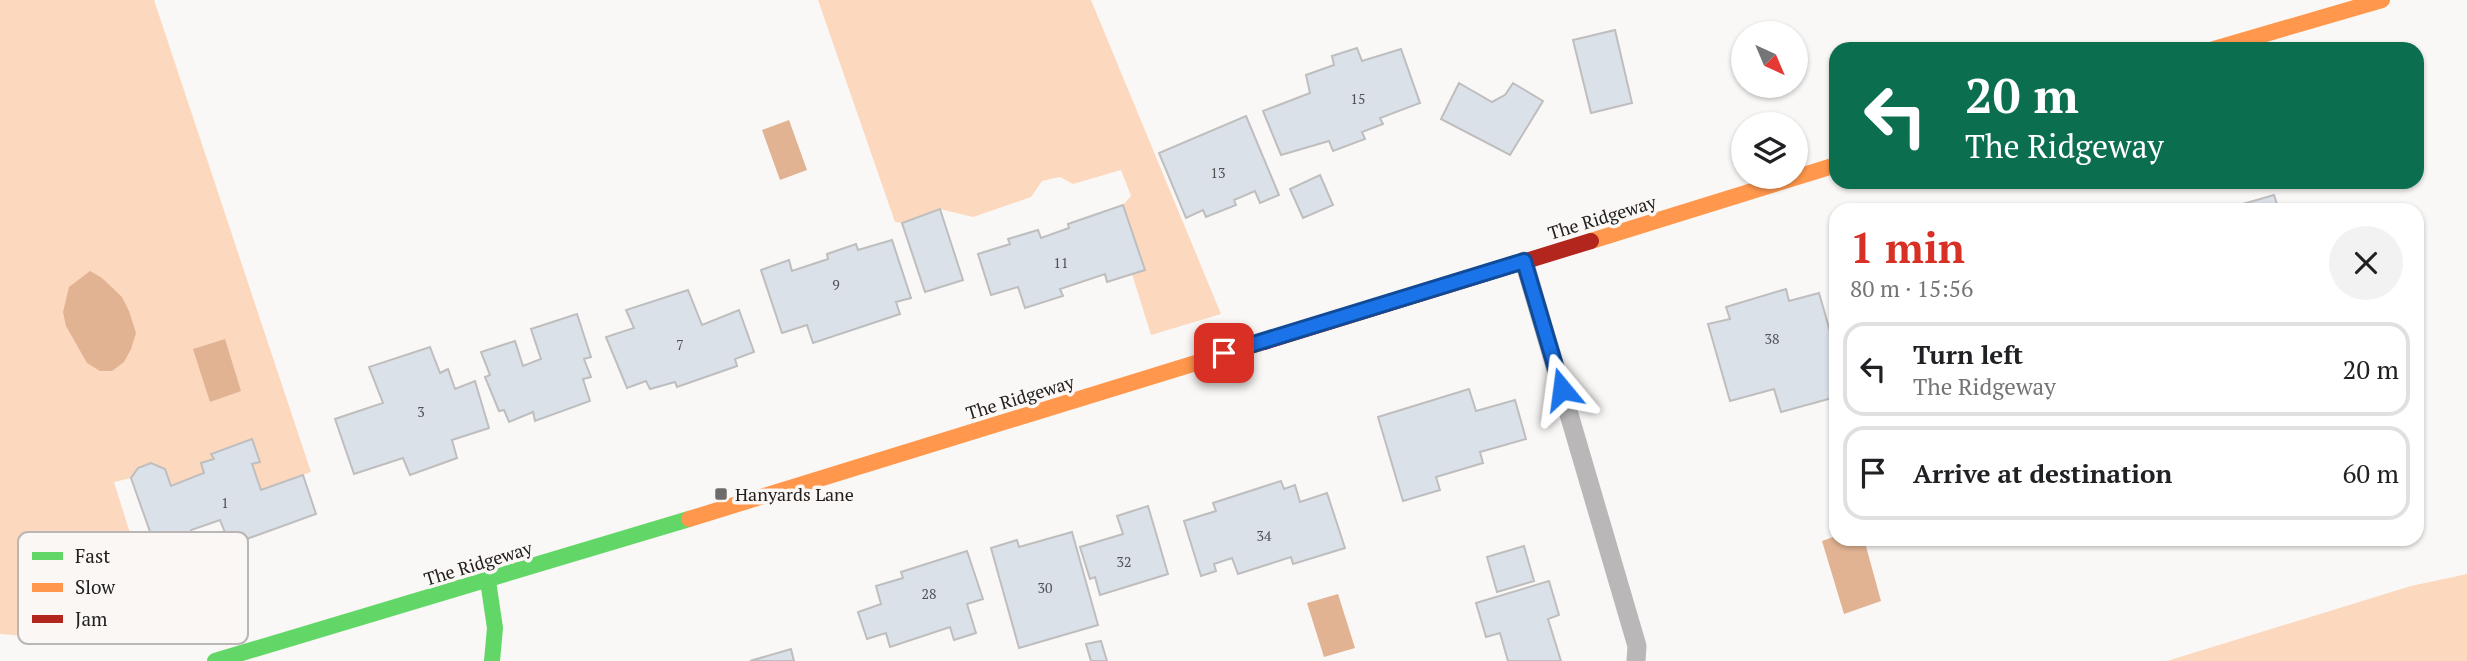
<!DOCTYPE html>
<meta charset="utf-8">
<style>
body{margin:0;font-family:"PT Serif",serif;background:#f2f2f2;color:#202124;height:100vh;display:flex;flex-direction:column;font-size:26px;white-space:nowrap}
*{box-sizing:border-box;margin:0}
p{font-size:23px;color:#757577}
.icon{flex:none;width:38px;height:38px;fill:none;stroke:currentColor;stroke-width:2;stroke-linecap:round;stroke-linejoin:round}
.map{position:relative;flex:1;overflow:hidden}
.side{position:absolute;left:1829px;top:203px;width:595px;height:343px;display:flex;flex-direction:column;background:#fff;border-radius:21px;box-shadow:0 2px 5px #0004}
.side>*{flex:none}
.top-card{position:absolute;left:1829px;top:42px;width:595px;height:147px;border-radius:21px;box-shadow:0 2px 5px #0004;background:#0b6e4f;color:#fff;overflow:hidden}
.needle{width:46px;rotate:136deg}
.tools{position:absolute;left:1731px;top:21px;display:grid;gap:14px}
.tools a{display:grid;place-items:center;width:77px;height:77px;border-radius:50%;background:#fff;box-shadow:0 2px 5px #0004;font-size:35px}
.pin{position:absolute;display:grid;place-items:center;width:60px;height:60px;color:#fff;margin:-30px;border-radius:14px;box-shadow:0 4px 10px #0006}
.me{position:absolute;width:77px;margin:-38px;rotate:344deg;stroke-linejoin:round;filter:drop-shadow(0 0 5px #0008)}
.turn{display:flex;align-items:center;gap:24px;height:147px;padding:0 21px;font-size:32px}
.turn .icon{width:91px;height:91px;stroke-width:2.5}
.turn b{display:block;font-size:49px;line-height:60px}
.round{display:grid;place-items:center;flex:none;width:74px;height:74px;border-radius:37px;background:#f2f2f2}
.summary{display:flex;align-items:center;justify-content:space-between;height:119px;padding:0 21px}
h1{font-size:42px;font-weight:700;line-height:52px;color:#d93025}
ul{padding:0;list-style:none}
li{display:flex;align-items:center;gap:21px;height:94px;margin:0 14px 10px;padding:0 7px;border:4px solid #e0e0e0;border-radius:21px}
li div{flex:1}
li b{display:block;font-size:26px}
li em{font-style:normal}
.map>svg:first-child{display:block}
.green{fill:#fcd8be}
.water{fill:#e1b393}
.building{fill:#dae1e9;stroke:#bfbebe;stroke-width:2}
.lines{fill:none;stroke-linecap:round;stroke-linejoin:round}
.lane{stroke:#b9b7b7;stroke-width:19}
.fast{stroke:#63d668;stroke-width:16}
.slow{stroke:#ff974d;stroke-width:16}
.jam{stroke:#b3261e;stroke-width:16}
.route-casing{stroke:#114b97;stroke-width:18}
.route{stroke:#1a73e8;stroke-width:12}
.poi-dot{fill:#6d6c6a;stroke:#fbf7f5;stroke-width:2.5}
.labels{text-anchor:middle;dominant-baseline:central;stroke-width:7;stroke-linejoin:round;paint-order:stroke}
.number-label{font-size:14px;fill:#4f5052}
.street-label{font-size:18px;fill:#21201f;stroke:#fbf7f5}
.poi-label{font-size:18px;fill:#21201f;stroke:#fbf7f5;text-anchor:start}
.key{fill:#fbf7f5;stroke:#bab6b5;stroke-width:2}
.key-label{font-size:19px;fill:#21201f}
</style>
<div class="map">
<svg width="2467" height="661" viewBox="0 0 2467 661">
<rect width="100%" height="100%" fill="#faf8f6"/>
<path class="green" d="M 0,0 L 154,0 L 311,472 L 261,490 L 252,464 L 260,461 L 252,439 L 211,453 L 214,459 L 201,464 L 204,473 L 171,486 L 165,469 L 151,463 L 138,468 L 131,478 L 114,482 L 162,635 L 121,644 L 0,634 Z
M 818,0 L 1091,0 L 1221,314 L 1151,335 L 1132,274 L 1144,270 L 1123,205 L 1131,196 L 1121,170 L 1073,184 L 1060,177 L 1042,181 L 1031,197 L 973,217 L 940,209 L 902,223 L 895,222 Z
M 2467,574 L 2467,661 L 2167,661 L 2411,586 Z"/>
<path class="water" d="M 789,120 L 807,170 L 780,180 L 762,130 Z
M 90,271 L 102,278 L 122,297 L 129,311 L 136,333 L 131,349 L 124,362 L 112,371 L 100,371 L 87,363 L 66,326 L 63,312 L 69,287 Z
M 225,339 L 241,391 L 210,402 L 193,349 Z
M 1836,536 L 1836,539 L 1864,539 L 1881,601 L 1844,614 L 1822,541 Z
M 1338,594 L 1355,648 L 1324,657 L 1307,603 Z"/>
<path class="building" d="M 1615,30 L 1632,103 L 1591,113 L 1573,40 Z
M 1357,48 L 1362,61 L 1401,49 L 1420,103 L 1380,118 L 1383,124 L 1362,132 L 1365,139 L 1333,151 L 1329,141 L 1281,155 L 1263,111 L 1310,93 L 1306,75 L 1334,65 L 1332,56 Z
M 1459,83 L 1492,102 L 1505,95 L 1513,83 L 1543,101 L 1510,155 L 1441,119 Z
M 1246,116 L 1279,195 L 1260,203 L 1255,191 L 1234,200 L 1236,205 L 1206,217 L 1203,210 L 1186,218 L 1159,153 Z
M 1320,175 L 1333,205 L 1303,218 L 1290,189 Z
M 2274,195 L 2279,210 L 2222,210 Z
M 1123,205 L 1145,270 L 1107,282 L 1105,274 L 1060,289 L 1063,296 L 1025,308 L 1018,287 L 991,295 L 978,254 L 1010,244 L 1008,239 L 1038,230 L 1041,238 L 1069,228 L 1068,224 Z
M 940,209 L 963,280 L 925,292 L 902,223 Z
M 892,240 L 911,298 L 896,302 L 900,314 L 813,343 L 807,325 L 782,333 L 761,270 L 789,260 L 792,271 L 828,259 L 827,254 L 856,244 L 858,250 Z
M 1786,289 L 1789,301 L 1819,293 L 1836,352 L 1836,397 L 1781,412 L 1774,389 L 1730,401 L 1708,324 L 1730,319 L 1726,307 Z
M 688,290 L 702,325 L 739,310 L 754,352 L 735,359 L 737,366 L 677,387 L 675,382 L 650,389 L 646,381 L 627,388 L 606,337 L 634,328 L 626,310 Z
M 577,314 L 591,357 L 584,359 L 591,377 L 583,379 L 590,401 L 535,421 L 533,412 L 509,422 L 504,410 L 499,411 L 485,377 L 490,375 L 481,352 L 515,341 L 523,366 L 541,359 L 531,329 Z
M 430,347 L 440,373 L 448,369 L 455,389 L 475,381 L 489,428 L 452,440 L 457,458 L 410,475 L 403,458 L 354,474 L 335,419 L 383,403 L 369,367 Z
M 1469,389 L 1476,411 L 1515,400 L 1526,439 L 1480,452 L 1483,463 L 1436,477 L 1440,490 L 1403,501 L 1378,417 Z
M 252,439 L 260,462 L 252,464 L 261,490 L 303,475 L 316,514 L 230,545 L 220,520 L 191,530 L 198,548 L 160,560 L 131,478 L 138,468 L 151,463 L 165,469 L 171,486 L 204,473 L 201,463 L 214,459 L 211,454 Z
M 1281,481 L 1284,489 L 1295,485 L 1300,502 L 1327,493 L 1345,548 L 1293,564 L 1291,557 L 1238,574 L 1232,558 L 1214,564 L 1216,571 L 1201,576 L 1184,521 L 1216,511 L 1213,503 Z
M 1148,506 L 1168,574 L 1100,595 L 1095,577 L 1090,579 L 1080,547 L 1123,534 L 1117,516 Z
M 1072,532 L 1098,625 L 1019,648 L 991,548 L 1017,540 L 1019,547 Z
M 1524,546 L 1534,581 L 1497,592 L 1487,557 Z
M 967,551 L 983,599 L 967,604 L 976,633 L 954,640 L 950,627 L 890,647 L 886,633 L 867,639 L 858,612 L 881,604 L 876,586 L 903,578 L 901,572 Z
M 1549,581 L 1559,615 L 1548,619 L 1561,661 L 1508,661 L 1500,633 L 1486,637 L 1476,603 Z
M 1101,641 L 1107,661 L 1091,661 L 1086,644 Z
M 791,649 L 794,661 L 750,661 Z"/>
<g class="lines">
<path class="lane" d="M 1524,261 L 1637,646 L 1636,661"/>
<path class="fast" d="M 488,581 L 495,628 L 492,661
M 215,661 L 689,519"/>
<path class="slow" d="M 2214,49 L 2382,0
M 1591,241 L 1836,165
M 689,519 L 1264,342"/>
<path class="jam" d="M 1264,342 L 1591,241"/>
</g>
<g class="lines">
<defs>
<path id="route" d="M 1224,353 L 1524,261 L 1562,389"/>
</defs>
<use href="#route" class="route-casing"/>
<use href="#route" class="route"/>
</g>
<rect class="poi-dot" x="714" y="487" width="14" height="14" rx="3.5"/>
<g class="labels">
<g class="number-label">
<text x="1358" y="98">15</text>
<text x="1218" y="172">13</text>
<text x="1061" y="262">11</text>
<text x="836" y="284">9</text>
<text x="1772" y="338">38</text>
<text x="680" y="344">7</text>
<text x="421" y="411">3</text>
<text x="225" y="502">1</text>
<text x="1264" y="535">34</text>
<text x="1124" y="561">32</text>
<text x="1045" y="587">30</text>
<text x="929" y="593">28</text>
</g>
<g class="street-label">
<text transform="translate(1602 217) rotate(-17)">The Ridgeway</text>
<text transform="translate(1020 397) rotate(-17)">The Ridgeway</text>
<text transform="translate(478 563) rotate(-17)">The Ridgeway</text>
</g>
<g class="poi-label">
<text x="735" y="494">Hanyards Lane</text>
</g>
</g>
<rect x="18" y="532" width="230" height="112" rx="10" class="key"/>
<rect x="32" y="552" width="31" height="8" fill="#63d668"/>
<rect x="32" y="583" width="31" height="9" fill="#ff974d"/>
<rect x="32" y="615" width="31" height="8" fill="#b3261e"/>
<g class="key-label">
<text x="75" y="563">Fast</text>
<text x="75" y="594">Slow</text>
<text x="75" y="626">Jam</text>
</g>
</svg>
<div class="tools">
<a><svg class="needle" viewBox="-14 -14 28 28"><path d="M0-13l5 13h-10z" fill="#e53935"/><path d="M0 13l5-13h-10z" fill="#757577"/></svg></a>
<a><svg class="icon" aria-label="layers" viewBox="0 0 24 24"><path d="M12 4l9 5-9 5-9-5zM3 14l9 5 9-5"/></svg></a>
</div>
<div class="pin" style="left:1224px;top:353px;background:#d93025"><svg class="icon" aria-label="arrive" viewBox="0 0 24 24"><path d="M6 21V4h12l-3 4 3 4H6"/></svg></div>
<svg class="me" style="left:1562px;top:389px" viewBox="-20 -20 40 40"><path d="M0-17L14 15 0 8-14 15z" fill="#1a73e8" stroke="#fff" stroke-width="4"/></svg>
<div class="top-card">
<div class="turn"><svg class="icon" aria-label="left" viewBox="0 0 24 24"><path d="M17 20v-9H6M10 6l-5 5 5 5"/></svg><div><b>20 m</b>The Ridgeway</div></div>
</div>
<section class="side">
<div class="summary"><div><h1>1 min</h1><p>80 m · 15:56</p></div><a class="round"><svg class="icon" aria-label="close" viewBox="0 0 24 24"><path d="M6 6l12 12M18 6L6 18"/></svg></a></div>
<ul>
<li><svg class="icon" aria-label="left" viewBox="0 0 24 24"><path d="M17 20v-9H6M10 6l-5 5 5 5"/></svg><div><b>Turn left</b><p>The Ridgeway</p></div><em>20 m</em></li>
<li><svg class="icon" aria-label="arrive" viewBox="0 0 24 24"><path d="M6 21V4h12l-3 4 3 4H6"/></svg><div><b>Arrive at destination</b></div><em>60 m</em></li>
</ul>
</section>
</div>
